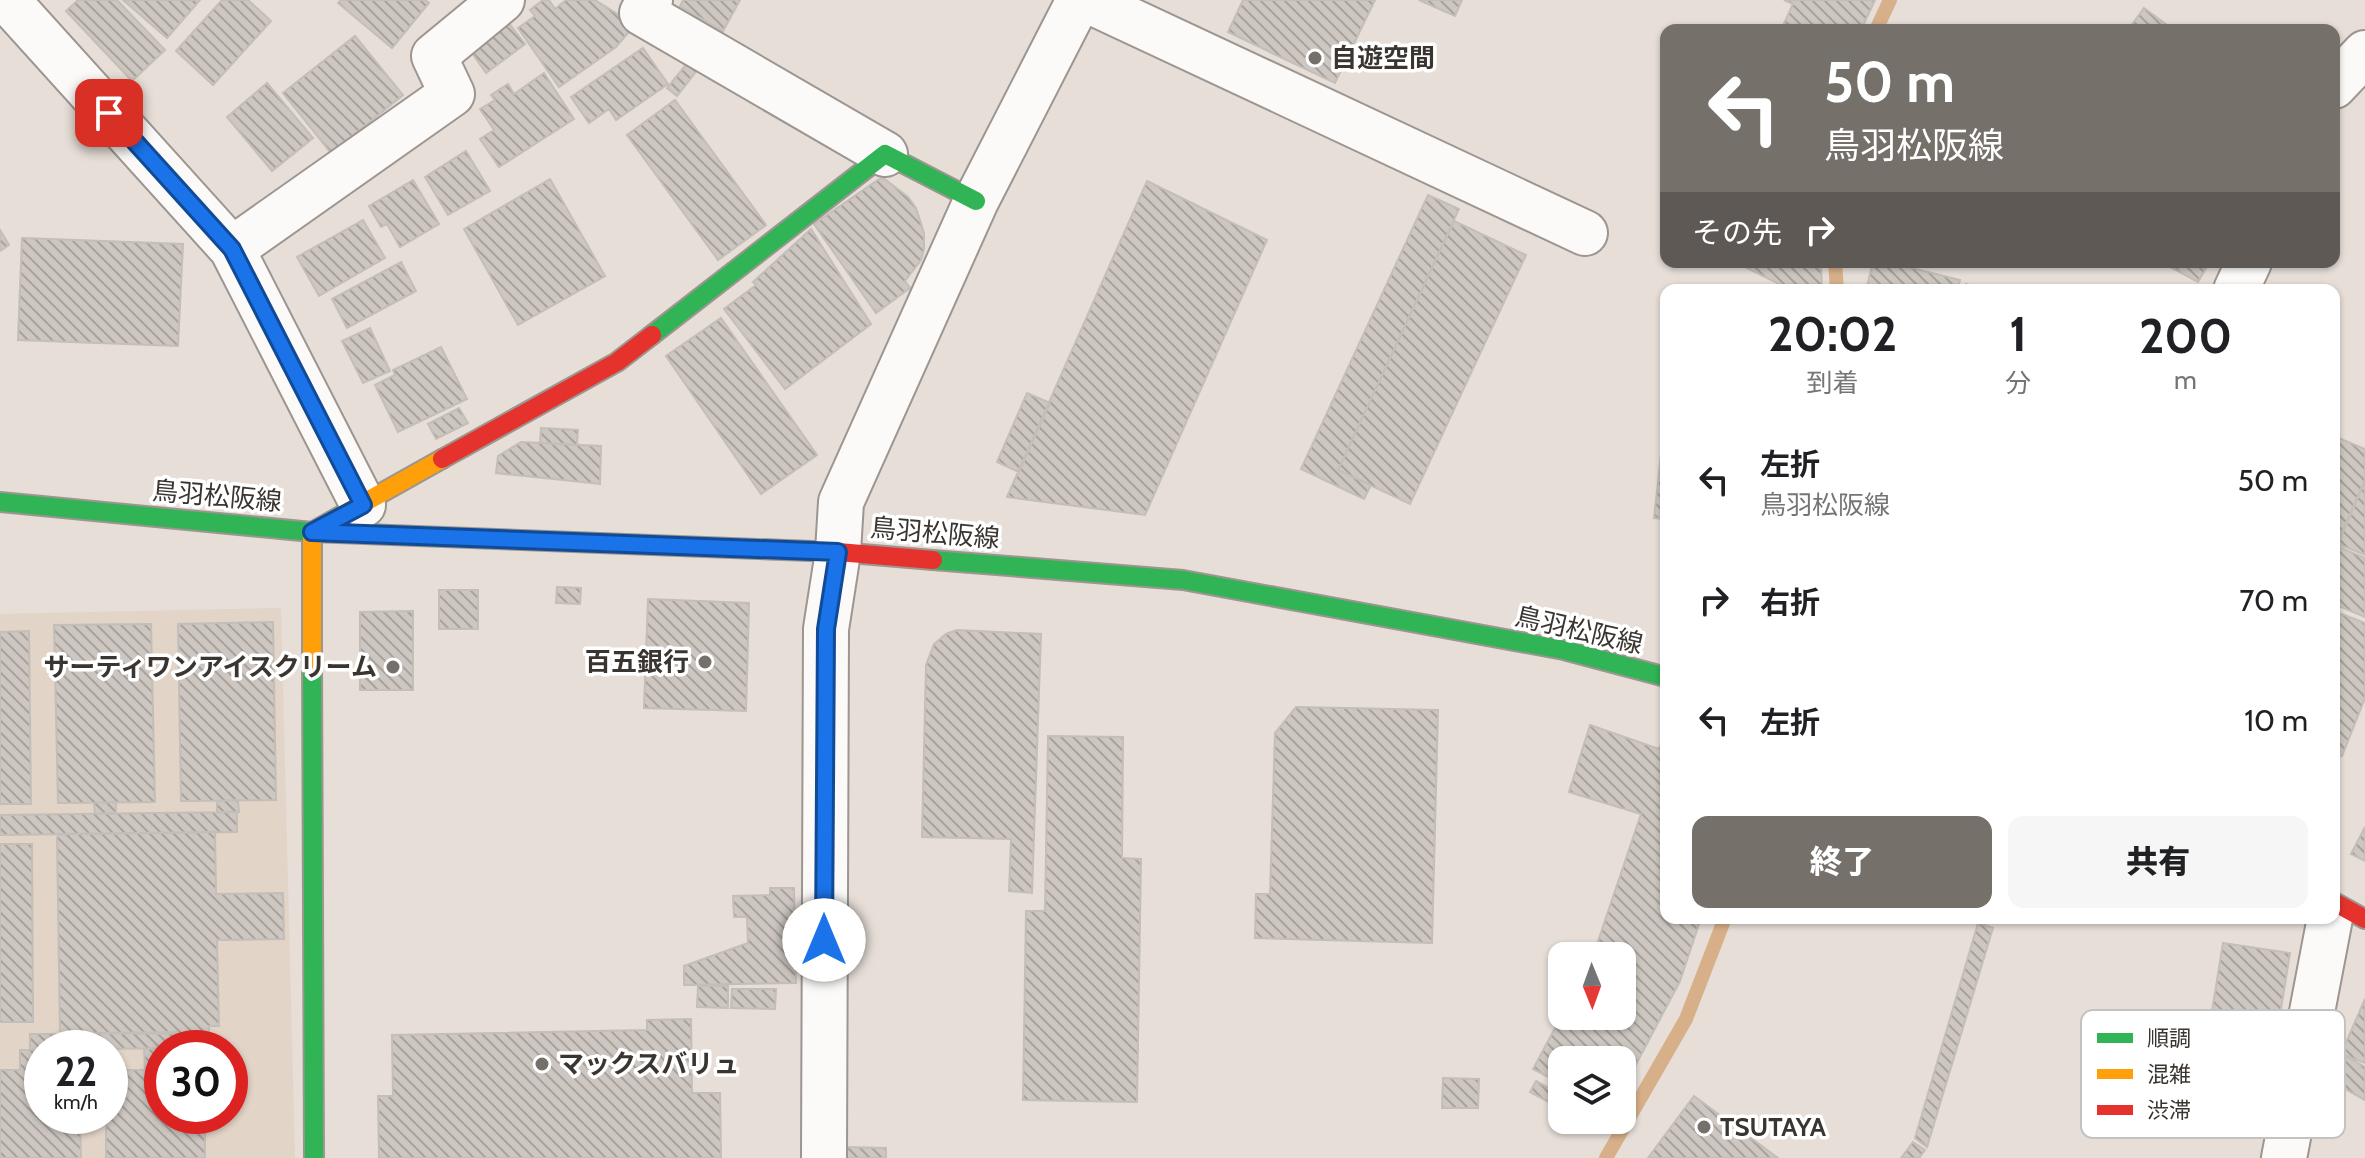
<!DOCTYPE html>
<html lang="ja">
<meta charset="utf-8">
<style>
body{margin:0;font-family:Cabin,"Noto Sans JP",sans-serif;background:#f6f6f6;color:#202124;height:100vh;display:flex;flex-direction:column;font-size:30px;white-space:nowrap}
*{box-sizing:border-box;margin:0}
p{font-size:26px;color:#757577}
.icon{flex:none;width:44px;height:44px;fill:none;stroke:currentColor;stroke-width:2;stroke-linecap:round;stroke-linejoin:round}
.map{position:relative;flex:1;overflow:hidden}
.drawer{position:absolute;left:1660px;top:284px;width:680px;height:640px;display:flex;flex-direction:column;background:#fff;border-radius:16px;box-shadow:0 2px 6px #0004}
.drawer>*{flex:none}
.guide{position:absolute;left:1660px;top:24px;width:680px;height:244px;border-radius:16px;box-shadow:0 2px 6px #0004;background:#76706a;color:#fff;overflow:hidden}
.needle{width:52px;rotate:179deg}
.tools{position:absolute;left:1548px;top:942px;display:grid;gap:16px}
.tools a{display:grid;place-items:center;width:88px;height:88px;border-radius:16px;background:#fff;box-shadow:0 2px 6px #0004;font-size:40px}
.speed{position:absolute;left:24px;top:1030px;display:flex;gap:16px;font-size:40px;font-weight:700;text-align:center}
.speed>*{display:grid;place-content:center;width:104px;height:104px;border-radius:50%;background:#fff;box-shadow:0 2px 6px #0004;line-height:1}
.speed small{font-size:20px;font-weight:400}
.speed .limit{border:12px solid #d22;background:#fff;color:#111}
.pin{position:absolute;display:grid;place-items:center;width:68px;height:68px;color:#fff;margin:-34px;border-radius:16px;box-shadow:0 4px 12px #0006}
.me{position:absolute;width:88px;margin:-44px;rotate:0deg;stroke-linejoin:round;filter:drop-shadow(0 0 6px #0008)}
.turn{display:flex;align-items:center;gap:28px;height:168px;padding:0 32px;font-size:36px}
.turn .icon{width:104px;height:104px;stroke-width:2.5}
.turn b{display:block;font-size:56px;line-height:68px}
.then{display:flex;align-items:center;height:76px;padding:0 32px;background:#0003;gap:16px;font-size:30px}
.eta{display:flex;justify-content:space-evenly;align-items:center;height:136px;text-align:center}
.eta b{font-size:48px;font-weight:800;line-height:56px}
.cta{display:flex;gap:16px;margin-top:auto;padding:16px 32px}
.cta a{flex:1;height:92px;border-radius:16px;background:#76706a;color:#fff;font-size:32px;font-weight:800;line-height:92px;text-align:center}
.cta a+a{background:#f6f6f6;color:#202124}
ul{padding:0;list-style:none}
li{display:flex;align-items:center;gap:24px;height:120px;padding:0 32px}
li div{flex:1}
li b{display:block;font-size:30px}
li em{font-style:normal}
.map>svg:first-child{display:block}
.built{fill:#e2d4c7;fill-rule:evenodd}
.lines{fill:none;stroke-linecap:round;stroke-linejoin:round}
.stream{stroke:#d7b08a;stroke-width:14}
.building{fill:url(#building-back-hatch);stroke:#c4beb8;stroke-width:2}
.street-casing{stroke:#9c9590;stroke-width:48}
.fast-casing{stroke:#9c9590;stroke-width:22}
.slow-casing{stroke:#9c9590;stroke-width:22}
.jam-casing{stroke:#9c9590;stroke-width:22}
.street{stroke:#fbfaf9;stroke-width:44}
.fast{stroke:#30b455;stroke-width:18}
.slow{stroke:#ff9f0a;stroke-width:18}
.jam{stroke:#e5322d;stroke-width:18}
.route-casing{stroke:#114b97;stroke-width:20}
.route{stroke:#1a73e8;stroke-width:14}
.poi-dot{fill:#76706a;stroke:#fff;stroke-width:3}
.labels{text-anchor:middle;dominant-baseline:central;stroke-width:7;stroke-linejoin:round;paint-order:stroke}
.poi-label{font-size:26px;font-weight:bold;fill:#3a3530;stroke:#fff;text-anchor:start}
.street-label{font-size:26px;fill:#3a3530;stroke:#fff}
.key{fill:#fff;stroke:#c4c2c1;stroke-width:2}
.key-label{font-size:22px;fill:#3a3530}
</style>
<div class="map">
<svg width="2365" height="1158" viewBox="0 0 2365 1158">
<defs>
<pattern id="building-back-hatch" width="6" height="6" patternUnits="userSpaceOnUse" patternTransform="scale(2)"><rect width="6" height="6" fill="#cec7c1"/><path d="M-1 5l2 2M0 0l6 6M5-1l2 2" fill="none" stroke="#a8a29d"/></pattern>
</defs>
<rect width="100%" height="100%" fill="#e6ded7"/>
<path class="built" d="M 281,608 L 295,1158 L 0,1158 L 0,614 ZM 42,1048 L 110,1048 L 110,1116 L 42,1116 ZM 162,1048 L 230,1048 L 230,1116 L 162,1116 Z"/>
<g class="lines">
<path class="stream" d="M 1876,30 L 1890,0
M 1835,262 L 1837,290
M 1606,1158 L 1686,1019 L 1725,918"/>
</g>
<path class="building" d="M 78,0 L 117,0 L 165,50 L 132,81 L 66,11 Z
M 123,0 L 200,0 L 167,38 Z
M 222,0 L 248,0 L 271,21 L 213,85 L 176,51 Z
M 341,0 L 425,0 L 429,3 L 392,48 L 338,3 Z
M 543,0 L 549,0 L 555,9 L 566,0 L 595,0 L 635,25 L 616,47 L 559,87 L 518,28 L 535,16 L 530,10 Z
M 683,0 L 740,0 L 723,31 L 680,6 Z
M 1243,0 L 1375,0 L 1335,83 L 1228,32 Z
M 1419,0 L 1462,0 L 1455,16 Z
M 1784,0 L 1875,0 L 1861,30 L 1781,30 L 1793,4 Z
M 2144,8 L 2174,30 L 2128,30 Z
M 508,22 L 525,44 L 486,73 L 470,50 Z
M 355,36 L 403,95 L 331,153 L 283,93 Z
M 643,48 L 668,84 L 616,120 L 609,109 L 589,123 L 571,97 Z
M 692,57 L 702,64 L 677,96 L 667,88 Z
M 544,73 L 574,119 L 499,167 L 480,139 L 494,130 L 480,109 L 495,100 L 491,95 L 508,84 L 514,94 Z
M 267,83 L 313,138 L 272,171 L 227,117 Z
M 675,100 L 766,225 L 718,260 L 627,135 Z
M 466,151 L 490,191 L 448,215 L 425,177 Z
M 882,177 L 908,197 L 916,208 L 924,233 L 924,249 L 921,260 L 905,281 L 910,288 L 876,313 L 814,224 Z
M 550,179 L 605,276 L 518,325 L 464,229 Z
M 413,180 L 439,224 L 400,247 L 387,224 L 381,227 L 369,206 Z
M 1147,181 L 1267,240 L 1145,515 L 1007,497 Z
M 1428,195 L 1459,209 L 1338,470 L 1371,485 L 1364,499 L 1301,469 Z
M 363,220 L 385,258 L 319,296 L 297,257 Z
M 1454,221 L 1526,255 L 1410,504 L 1338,470 Z
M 811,229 L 871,324 L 785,389 L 724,309 L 756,285 L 753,282 Z
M 0,230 L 9,245 L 0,251 Z
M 22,238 L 183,244 L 178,346 L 18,340 Z
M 401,262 L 416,291 L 347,328 L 332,299 Z
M 1735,262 L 1821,262 L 1822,290 L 1791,290 Z
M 1873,262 L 1888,262 L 1960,280 L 1958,290 L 1866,290 Z
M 2161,262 L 2215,262 L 2213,266 L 2209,263 L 2198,282 Z
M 1966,284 L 1987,290 L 1964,290 Z
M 721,318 L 817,455 L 761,494 L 666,356 Z
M 370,328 L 390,371 L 363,383 L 342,341 Z
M 441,347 L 467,399 L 398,432 L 375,385 L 395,375 L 393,370 Z
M 1027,393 L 1050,403 L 1019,472 L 997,462 Z
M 459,408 L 468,423 L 436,439 L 428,424 Z
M 1666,410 L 1666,519 L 1654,518 Z
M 541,428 L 578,430 L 577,445 L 540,443 Z
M 2334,436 L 2365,449 L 2365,480 L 2337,543 L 2334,541 Z
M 521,442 L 601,446 L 600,484 L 496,473 L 498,456 Z
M 2365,481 L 2365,555 L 2338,544 Z
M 2334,545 L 2365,558 L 2365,617 L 2334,604 Z
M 557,587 L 581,588 L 580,604 L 556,603 Z
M 439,590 L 478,590 L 478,629 L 439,629 Z
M 648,599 L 749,603 L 746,711 L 644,708 Z
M 413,611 L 413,690 L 360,690 L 360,612 Z
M 2334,611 L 2365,623 L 2365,698 L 2342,756 L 2334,753 Z
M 273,622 L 276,800 L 181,801 L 178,624 Z
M 151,624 L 155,802 L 58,803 L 54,625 Z
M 957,630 L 1041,634 L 1032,893 L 1009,891 L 1011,839 L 922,837 L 926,665 L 934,644 L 946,634 Z
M 29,631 L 31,804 L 0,804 L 0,632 Z
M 1296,707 L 1438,710 L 1432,943 L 1255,938 L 1256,894 L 1270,894 L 1275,733 Z
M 1590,725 L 1659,749 L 1662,743 L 1666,744 L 1666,918 L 1701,918 L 1680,981 L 1622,1091 L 1622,1060 L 1562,1060 L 1562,1084 L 1533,1069 L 1562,1015 L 1622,1016 L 1622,956 L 1593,956 L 1641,814 L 1569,792 Z
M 1048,736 L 1123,737 L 1122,858 L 1141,859 L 1137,1102 L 1023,1100 L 1026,911 L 1045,911 Z
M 238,800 L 239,812 L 217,812 L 217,801 Z
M 116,802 L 116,813 L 95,814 L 94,803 Z
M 237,812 L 237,832 L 0,835 L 0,815 Z
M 2365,827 L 2365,861 L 2351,854 Z
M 215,832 L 216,894 L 283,893 L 284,939 L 217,940 L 219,1026 L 209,1026 L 209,1034 L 60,1033 L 57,834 Z
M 0,844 L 32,844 L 33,1022 L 0,1022 Z
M 770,888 L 794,888 L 796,983 L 684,985 L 684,966 L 748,943 L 747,917 L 734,917 L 733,896 L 770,895 Z
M 1978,923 L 1993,928 L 1927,1147 L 1915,1138 Z
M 2223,943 L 2290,953 L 2275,1046 L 2208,1036 Z
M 698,986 L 728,986 L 728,1008 L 697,1007 Z
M 732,989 L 776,989 L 775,1009 L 731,1008 Z
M 2365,999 L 2365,1063 L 2341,1054 Z
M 691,1019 L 692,1093 L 720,1093 L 721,1158 L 379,1158 L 378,1096 L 393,1096 L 392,1035 L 647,1030 L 647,1020 Z
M 176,1032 L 176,1048 L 30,1050 L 30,1034 Z
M 144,1049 L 162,1049 L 162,1116 L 205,1116 L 205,1158 L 106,1158 L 106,1116 L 110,1116 L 110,1070 L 145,1070 Z
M 20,1050 L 42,1050 L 42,1116 L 80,1116 L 81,1158 L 0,1158 L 0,1070 L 20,1070 Z
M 2347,1057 L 2365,1067 L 2365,1100 L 2333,1082 Z
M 1443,1078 L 1479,1079 L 1478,1108 L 1442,1108 Z
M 1536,1081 L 1562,1095 L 1562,1109 L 1530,1092 Z
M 1694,1096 L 1778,1158 L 1648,1158 Z
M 1913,1142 L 1925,1150 L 1919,1158 L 1901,1158 Z
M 845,1147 L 886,1148 L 886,1158 L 845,1158 Z"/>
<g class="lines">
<defs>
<path id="street" d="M 7,0 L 232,249 L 452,94 L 434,56 L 502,0
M 650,0 L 642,13 L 885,154
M 1087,0 L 1585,233
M 2334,86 L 2365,53
M 232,249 L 363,505
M 2236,290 L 2249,262
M 824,1158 L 826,629 L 838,552 L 841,502 L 976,201 L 1079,0
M 2284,1158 L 2330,918"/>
<path id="fast" d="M 652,335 L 885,154 L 976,201
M 0,502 L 312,532 L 600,543
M 933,560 L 1183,580 L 1564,650 L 1666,677
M 312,660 L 314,1158"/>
<path id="slow" d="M 312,660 L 312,532 L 442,459"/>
<path id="jam" d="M 442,459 L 617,362 L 652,335
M 600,543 L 838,552 L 933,560
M 2334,902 L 2365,919"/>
</defs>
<use href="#street" class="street-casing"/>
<use href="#fast" class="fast-casing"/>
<use href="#slow" class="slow-casing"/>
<use href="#jam" class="jam-casing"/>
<use href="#street" class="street"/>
<use href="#fast" class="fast"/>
<use href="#slow" class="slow"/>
<use href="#jam" class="jam"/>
</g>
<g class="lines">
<defs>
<path id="route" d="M 109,113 L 232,249 L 363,505 L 312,532 L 838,552 L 826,629 L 824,940"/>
</defs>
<use href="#route" class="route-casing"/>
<use href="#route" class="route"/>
</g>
<g class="poi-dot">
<circle cx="1315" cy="58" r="8"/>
<circle cx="705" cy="662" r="8"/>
<circle cx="393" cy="667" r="8"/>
<circle cx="542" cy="1064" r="8"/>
<circle cx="1704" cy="1127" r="8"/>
</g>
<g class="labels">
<g class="poi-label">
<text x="1331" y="58">自遊空間</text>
<text x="689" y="662" text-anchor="end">百五銀行</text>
<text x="377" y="667" text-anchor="end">サーティワンアイスクリーム</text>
<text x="558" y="1064">マックスバリュ</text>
<text x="1720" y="1127">TSUTAYA</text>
</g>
<g class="street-label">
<text transform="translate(217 496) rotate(5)">鳥羽松阪線</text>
<text transform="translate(935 533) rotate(5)">鳥羽松阪線</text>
<text transform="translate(1579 630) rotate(13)">鳥羽松阪線</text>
</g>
</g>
<rect x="2081" y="1010" width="264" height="128" rx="12" class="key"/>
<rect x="2097" y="1033" width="36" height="10" fill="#30b455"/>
<rect x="2097" y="1069" width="36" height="10" fill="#ff9f0a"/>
<rect x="2097" y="1105" width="36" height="10" fill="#e5322d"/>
<g class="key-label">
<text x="2147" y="1046">順調</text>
<text x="2147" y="1082">混雑</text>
<text x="2147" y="1118">渋滞</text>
</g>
</svg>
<div class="tools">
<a><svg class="needle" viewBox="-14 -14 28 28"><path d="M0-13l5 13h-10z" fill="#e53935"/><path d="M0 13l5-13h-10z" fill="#757577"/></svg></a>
<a><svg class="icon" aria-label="layers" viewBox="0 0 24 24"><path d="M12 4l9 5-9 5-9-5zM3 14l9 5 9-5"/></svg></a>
</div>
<div class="speed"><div>22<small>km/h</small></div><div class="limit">30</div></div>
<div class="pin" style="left:109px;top:113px;background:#d93025"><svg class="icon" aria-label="arrive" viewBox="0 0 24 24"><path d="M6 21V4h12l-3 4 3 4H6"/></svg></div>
<svg class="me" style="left:824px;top:940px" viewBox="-20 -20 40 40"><circle r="19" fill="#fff"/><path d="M0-13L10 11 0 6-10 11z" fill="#1a73e8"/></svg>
<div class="guide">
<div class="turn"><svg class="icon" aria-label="left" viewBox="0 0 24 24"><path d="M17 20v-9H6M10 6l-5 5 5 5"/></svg><div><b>50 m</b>鳥羽松阪線</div></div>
<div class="then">その先<svg class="icon" aria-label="right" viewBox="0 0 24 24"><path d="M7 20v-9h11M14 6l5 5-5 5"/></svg></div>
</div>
<section class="drawer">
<div class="eta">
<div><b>20:02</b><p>到着</p></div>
<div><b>1</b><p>分</p></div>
<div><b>200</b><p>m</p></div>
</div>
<ul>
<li><svg class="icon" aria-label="left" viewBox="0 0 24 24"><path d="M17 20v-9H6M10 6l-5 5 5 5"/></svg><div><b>左折</b><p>鳥羽松阪線</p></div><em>50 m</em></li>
<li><svg class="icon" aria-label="right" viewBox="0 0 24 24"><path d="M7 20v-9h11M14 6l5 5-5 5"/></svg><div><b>右折</b></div><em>70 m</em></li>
<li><svg class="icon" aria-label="left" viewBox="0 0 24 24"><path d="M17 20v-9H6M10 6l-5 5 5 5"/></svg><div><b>左折</b></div><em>10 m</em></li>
</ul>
<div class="cta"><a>終了</a><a>共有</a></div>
</section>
</div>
